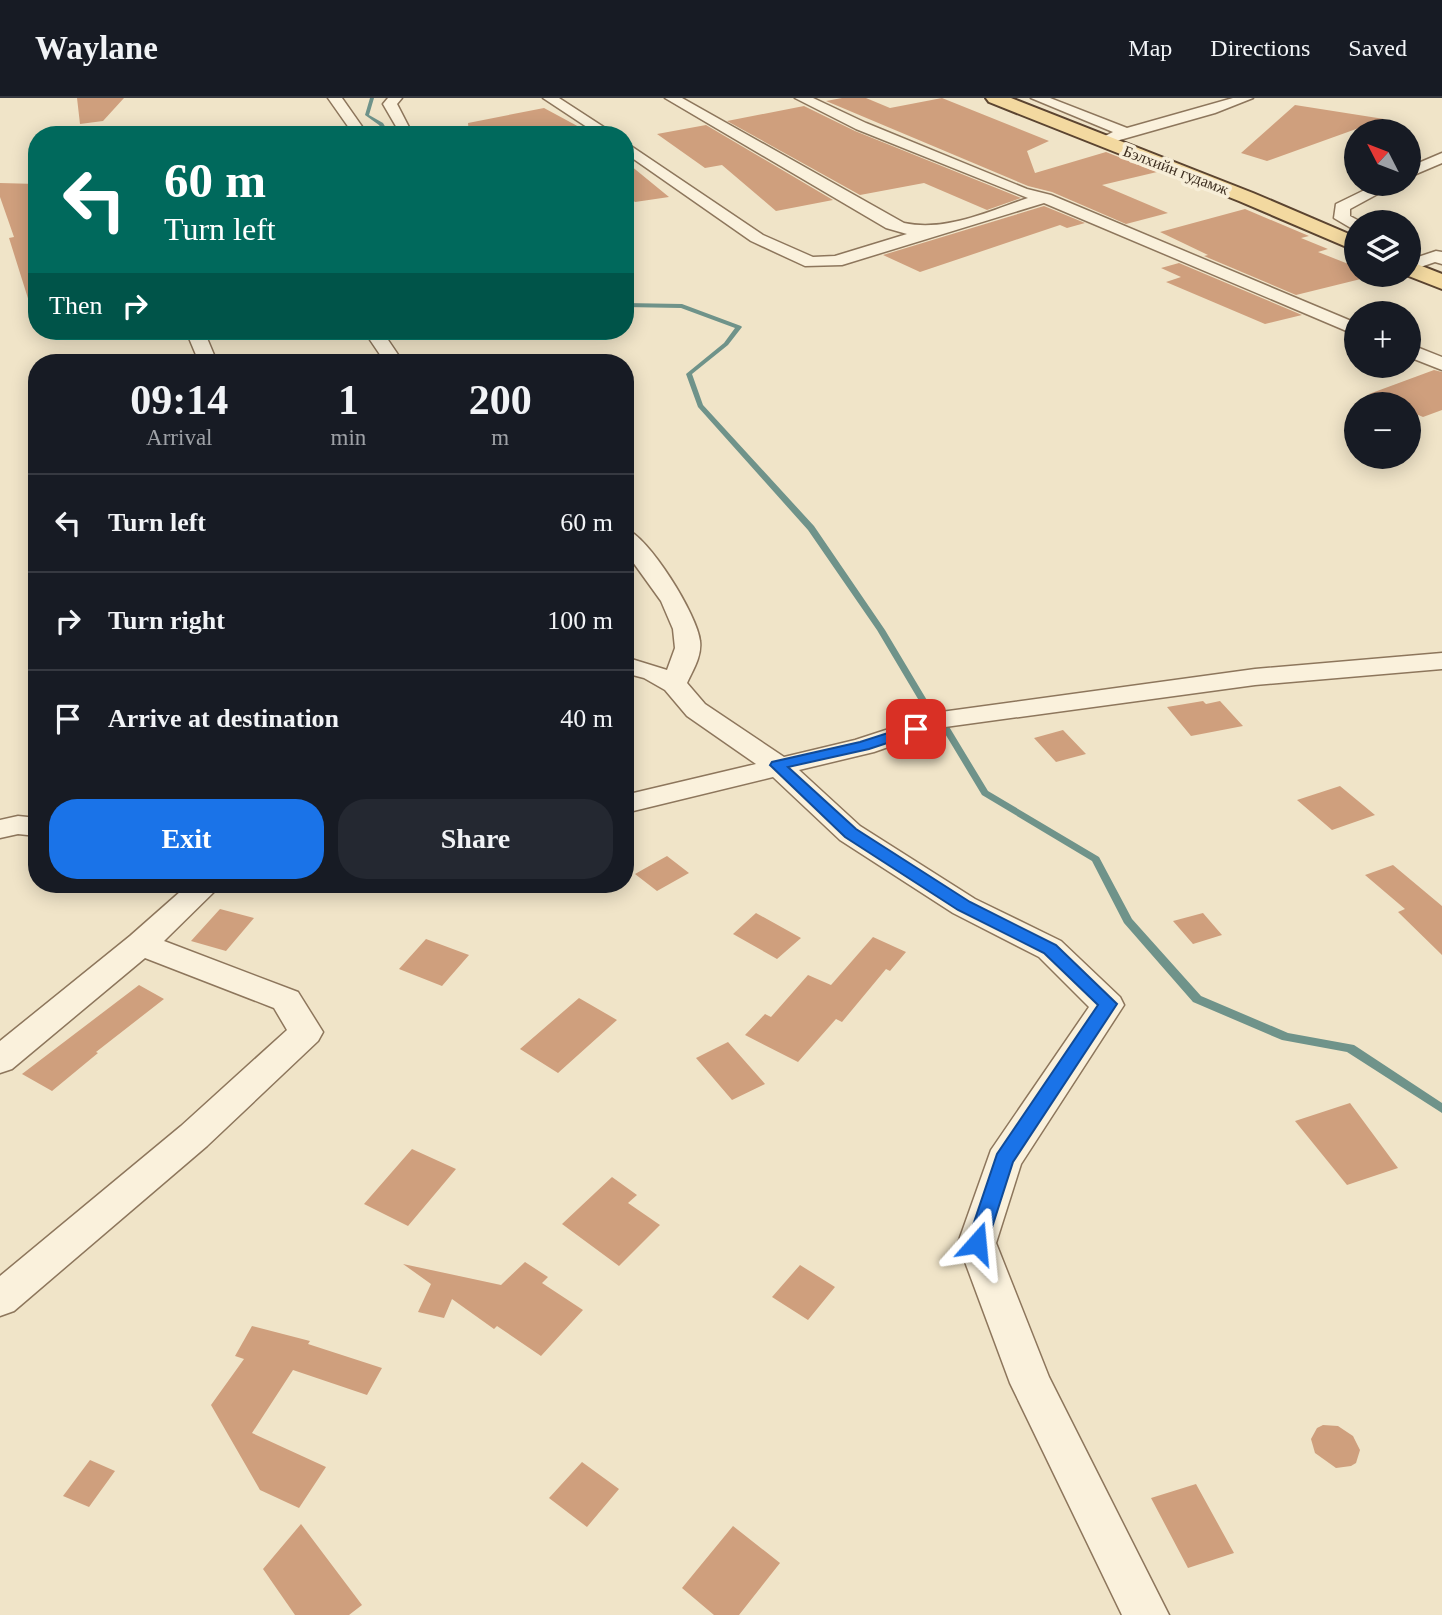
<!DOCTYPE html>
<meta charset="utf-8">
<style>
body{margin:0;font-family:Georgia,serif;background:#242831;color:#f1f3f6;height:100vh;display:flex;flex-direction:column;font-size:26px;white-space:nowrap}
*{box-sizing:border-box;margin:0}
p{font-size:23px;color:#9ea1a6}
.icon{flex:none;width:38px;height:38px;fill:none;stroke:currentColor;stroke-width:2;stroke-linecap:round;stroke-linejoin:round}
.map{position:relative;flex:1;overflow:hidden}
.side{position:absolute;left:28px;top:256px;width:606px;height:539px;display:flex;flex-direction:column;background:#171b24;border-radius:28px;box-shadow:0 4px 18px #0003}
.side>*{flex:none}
.hud{position:absolute;left:28px;top:28px;width:606px;height:214px;border-radius:28px;box-shadow:0 4px 18px #0003;background:#00695c;color:#fff;overflow:hidden}
.needle{width:46px;rotate:312deg}
.fabs{position:absolute;left:1344px;top:21px;display:grid;gap:14px}
.fabs a{display:grid;place-items:center;width:77px;height:77px;border-radius:50%;background:#171b24;box-shadow:0 4px 18px #0003;font-size:35px}
.pin{position:absolute;display:grid;place-items:center;width:60px;height:60px;color:#fff;margin:-30px;border-radius:14px;box-shadow:0 4px 10px #0006}
.me{position:absolute;width:77px;margin:-38px;rotate:18deg;stroke-linejoin:round;filter:drop-shadow(0 0 5px #0008)}
.turn{display:flex;align-items:center;gap:24px;height:147px;padding:0 21px;font-size:32px}
.turn .icon{width:91px;height:91px;stroke-width:2.5}
.turn b{display:block;font-size:49px;line-height:60px}
.then{display:flex;align-items:center;height:66px;padding:0 21px;background:#0003;gap:14px;font-size:26px}
.eta{display:flex;justify-content:space-evenly;align-items:center;height:119px;text-align:center}
.eta b{font-size:42px;font-weight:800;line-height:49px}
.button{display:flex;gap:14px;margin-top:auto;padding:14px 21px}
.button a{flex:1;height:80px;border-radius:28px;background:#1a73e8;color:#fff;font-size:28px;font-weight:800;line-height:80px;text-align:center}
.button a+a{background:#242831;color:#f1f3f6}
ul{padding:0;list-style:none}
li{display:flex;align-items:center;gap:21px;height:98px;padding:0 21px;border-top:2px solid #363941}
li div{flex:1}
li b{display:block;font-size:26px}
li em{font-style:normal}
header{display:flex;align-items:center;gap:42px;box-sizing:border-box;height:98px;padding:0 35px;background:#171b24;border-bottom:2px solid #363941}
header strong{font-size:33px}
nav{display:flex;gap:38px;margin-inline-start:auto;font-size:24px}
.map>svg:first-child{display:block}
.lines{fill:none;stroke-linecap:round;stroke-linejoin:round}
.stream{fill:#6f938a;fill-rule:evenodd}
.building{fill:#cf9f7d}
.minor-casing{stroke:#8d765c;stroke-width:3}
.major-casing{stroke:#5b4430;stroke-width:4}
.minor{fill:#faf1dc;fill-rule:evenodd}
.major{fill:#f3d9a0;fill-rule:evenodd}
.route{fill:#1a73e8;stroke:#114b97;stroke-width:2}
.labels{text-anchor:middle;dominant-baseline:central;stroke-width:7;stroke-linejoin:round;paint-order:stroke}
.far-street-label{font-size:16px;fill:#3d2e20;stroke:#f7eed8}
</style>
<header>
<strong>Waylane</strong>
<nav><a>Map</a><a>Directions</a><a>Saved</a></nav>
</header>
<div class="map">
<svg width="1442" height="1517" viewBox="0 0 1442 1517">
<rect width="100%" height="100%" fill="#f0e4c8"/>
<g class="lines">
<path class="stream" d="M 370,0 L 374,0 L 369,17 L 383,25 L 390,37 L 386,37 L 379,27 L 365,17 Z
M 625,205 L 682,206 L 741,228 L 742,229 L 728,247 L 692,276 L 703,307 L 814,428 L 885,532 L 931,609 L 945,622 L 988,693 L 1099,759 L 1132,821 L 1201,898 L 1288,935 L 1354,947 L 1442,1005 L 1442,1015 L 1347,954 L 1282,942 L 1193,904 L 1124,825 L 1092,763 L 982,697 L 938,624 L 924,611 L 877,532 L 808,432 L 698,309 L 686,276 L 724,245 L 735,230 L 681,210 L 625,209 Z"/>
</g>
<path class="building" d="M 77,0 L 124,0 L 103,23 L 80,26 Z
M 842,0 L 866,0 L 890,10 L 942,0 L 1049,43 L 1027,53 L 1035,75 L 1106,54 L 1157,74 L 1102,87 L 1168,115 L 1126,126 L 1052,94 L 1028,88 L 826,3 Z
M 1295,7 L 1384,21 L 1267,63 L 1241,55 Z
M 804,8 L 855,33 L 1021,100 L 987,112 L 924,85 L 860,97 L 727,23 Z
M 544,10 L 594,37 L 469,37 L 468,25 Z
M 706,27 L 833,102 L 776,113 L 722,67 L 705,70 L 657,36 Z
M 625,63 L 669,99 L 635,104 L 625,96 Z
M 0,85 L 37,86 L 37,209 L 31,210 L 9,140 L 14,139 L 0,99 Z
M 1044,108 L 1085,125 L 1067,130 L 1060,127 L 920,174 L 883,157 Z
M 1245,111 L 1309,138 L 1301,140 L 1328,151 L 1318,154 L 1356,169 L 1356,177 L 1377,177 L 1296,197 L 1204,158 L 1208,157 L 1160,134 Z
M 1179,165 L 1302,217 L 1265,226 L 1166,184 L 1181,179 L 1161,170 Z
M 1434,272 L 1442,274 L 1442,312 L 1423,319 L 1409,313 L 1409,306 L 1393,306 L 1369,296 Z
M 1203,603 L 1206,606 L 1220,603 L 1243,628 L 1191,638 L 1167,609 Z
M 1063,632 L 1086,656 L 1056,664 L 1034,640 Z
M 1340,688 L 1375,717 L 1332,732 L 1297,702 Z
M 667,758 L 689,775 L 657,793 L 635,776 Z
M 1393,767 L 1442,808 L 1442,857 L 1398,814 L 1405,811 L 1365,777 Z
M 220,811 L 254,820 L 226,853 L 191,843 Z
M 756,815 L 801,840 L 777,861 L 733,836 Z
M 1203,815 L 1222,837 L 1193,846 L 1173,823 Z
M 873,839 L 906,854 L 890,873 L 886,871 L 842,924 L 836,921 L 798,964 L 745,937 L 765,916 L 771,919 L 808,877 L 831,887 Z
M 426,841 L 469,857 L 442,888 L 399,871 Z
M 139,887 L 164,901 L 96,954 L 98,955 L 52,993 L 22,976 Z
M 579,900 L 617,922 L 558,975 L 520,951 Z
M 728,944 L 765,986 L 732,1002 L 696,960 Z
M 1350,1005 L 1398,1070 L 1347,1087 L 1295,1023 Z
M 412,1051 L 456,1071 L 408,1128 L 364,1106 Z
M 612,1079 L 637,1097 L 628,1105 L 660,1127 L 619,1168 L 562,1126 Z
M 525,1164 L 548,1179 L 542,1185 L 583,1212 L 541,1258 L 497,1228 L 494,1231 L 452,1201 L 444,1220 L 418,1214 L 431,1186 L 403,1166 L 501,1187 Z
M 800,1167 L 835,1189 L 808,1222 L 772,1199 Z
M 252,1228 L 310,1243 L 308,1246 L 382,1270 L 367,1297 L 293,1272 L 252,1335 L 326,1369 L 299,1410 L 260,1392 L 211,1307 L 244,1261 L 235,1258 Z
M 1323,1327 L 1338,1328 L 1353,1338 L 1360,1352 L 1356,1365 L 1351,1368 L 1336,1370 L 1315,1355 L 1311,1341 L 1317,1330 Z
M 90,1362 L 115,1373 L 89,1409 L 63,1398 Z
M 582,1364 L 619,1391 L 587,1429 L 549,1400 Z
M 1196,1386 L 1234,1455 L 1188,1470 L 1151,1400 Z
M 301,1426 L 362,1507 L 349,1517 L 295,1517 L 263,1471 Z
M 733,1428 L 780,1465 L 739,1517 L 714,1517 L 682,1490 Z"/>
<g class="lines">
<defs>
<path id="minor" d="M 328,0 L 342,0 L 368,37 L 354,37 Z
M 388,0 L 402,0 L 397,6 L 413,37 L 401,37 L 383,6 Z
M 543,0 L 559,0 L 616,37 L 599,37 Z
M 665,0 L 682,0 L 904,125 C 946,134 989,113 1028,100 L 856,31 L 795,0 L 813,0 L 866,25 L 1027,91 L 1051,97 L 1356,225 L 1356,237 L 1044,105 L 842,167 L 805,168 L 751,143 L 625,55 L 625,44 L 763,137 L 813,159 L 835,158 L 907,136 L 886,130 Z
M 1031,0 L 1050,0 L 1127,30 L 1233,0 L 1253,0 L 1215,15 L 1102,47 L 1095,43 L 1113,34 Z
M 1442,55 L 1442,65 L 1409,79 L 1409,69 Z
M 1377,86 L 1396,86 L 1350,111 L 1350,118 L 1361,124 L 1356,124 L 1356,133 L 1334,120 L 1336,106 Z
M 1436,153 L 1442,154 L 1442,166 L 1435,164 L 1409,173 L 1409,162 Z
M 186,233 L 204,233 L 217,264 L 199,264 Z
M 364,233 L 382,233 L 403,264 L 385,264 Z
M 1409,246 L 1442,259 L 1442,272 L 1409,259 Z
M 625,431 C 648,437 698,518 700,543 C 702,558 693,572 687,585 L 705,606 L 784,659 L 855,642 L 941,614 L 1255,571 L 1442,555 L 1442,571 L 1255,587 L 945,629 L 874,654 L 799,672 L 860,728 L 975,801 L 1061,843 L 1120,899 L 1124,907 L 1021,1066 L 996,1145 L 1049,1279 L 1169,1517 L 1122,1517 L 1010,1285 L 958,1145 L 991,1052 L 1089,909 L 1039,859 L 953,815 L 840,742 L 773,679 L 625,715 L 625,697 L 756,666 L 687,618 L 665,592 L 644,580 L 625,575 L 625,559 L 667,572 L 675,550 L 673,531 L 661,503 L 625,453 Z
M 18,718 L 37,720 L 37,738 L 18,736 L 0,740 L 0,722 Z
M 189,786 L 222,786 L 164,843 L 298,894 L 323,934 L 318,943 L 207,1048 L 14,1213 L 0,1218 L 0,1178 L 181,1028 L 287,932 L 274,910 L 145,860 L 12,971 L 0,975 L 0,943 L 130,838 Z"/>
<path id="major" d="M 986,0 L 1011,0 L 1253,95 L 1356,139 L 1356,153 L 1239,103 L 989,4 Z
M 1409,163 L 1442,176 L 1442,191 L 1406,177 L 1409,177 Z"/>
</defs>
<use href="#minor" class="minor-casing"/>
<use href="#major" class="major-casing"/>
<use href="#minor" class="minor"/>
<use href="#major" class="major"/>
</g>
<path class="route" d="M 916,626 L 921,627 L 923,631 L 921,634 L 869,651 L 788,669 L 856,731 L 970,804 L 1056,847 L 1117,906 L 1013,1064 L 987,1145 L 984,1151 L 977,1154 L 970,1151 L 967,1145 L 997,1056 L 1098,907 L 1044,855 L 958,812 L 845,739 L 770,667 L 772,664 L 860,644 Z"/>
<g class="labels">
<g class="far-street-label">
<text transform="translate(1176 72) rotate(21)">Бэлхийн гудамж</text>
</g>
</g>
</svg>
<div class="fabs">
<a><svg class="needle" viewBox="-14 -14 28 28"><path d="M0-13l5 13h-10z" fill="#e53935"/><path d="M0 13l5-13h-10z" fill="#9ea1a6"/></svg></a>
<a><svg class="icon" aria-label="layers" viewBox="0 0 24 24"><path d="M12 4l9 5-9 5-9-5zM3 14l9 5 9-5"/></svg></a>
<a>+</a>
<a>−</a>
</div>
<div class="pin" style="left:916px;top:631px;background:#d93025"><svg class="icon" aria-label="arrive" viewBox="0 0 24 24"><path d="M6 21V4h12l-3 4 3 4H6"/></svg></div>
<svg class="me" style="left:977px;top:1145px" viewBox="-20 -20 40 40"><path d="M0-17L14 15 0 8-14 15z" fill="#1a73e8" stroke="#fff" stroke-width="4"/></svg>
<div class="hud">
<div class="turn"><svg class="icon" aria-label="left" viewBox="0 0 24 24"><path d="M17 20v-9H6M10 6l-5 5 5 5"/></svg><div><b>60 m</b>Turn left</div></div>
<div class="then">Then<svg class="icon" aria-label="right" viewBox="0 0 24 24"><path d="M7 20v-9h11M14 6l5 5-5 5"/></svg></div>
</div>
<section class="side">
<div class="eta">
<div><b>09:14</b><p>Arrival</p></div>
<div><b>1</b><p>min</p></div>
<div><b>200</b><p>m</p></div>
</div>
<ul>
<li><svg class="icon" aria-label="left" viewBox="0 0 24 24"><path d="M17 20v-9H6M10 6l-5 5 5 5"/></svg><div><b>Turn left</b></div><em>60 m</em></li>
<li><svg class="icon" aria-label="right" viewBox="0 0 24 24"><path d="M7 20v-9h11M14 6l5 5-5 5"/></svg><div><b>Turn right</b></div><em>100 m</em></li>
<li><svg class="icon" aria-label="arrive" viewBox="0 0 24 24"><path d="M6 21V4h12l-3 4 3 4H6"/></svg><div><b>Arrive at destination</b></div><em>40 m</em></li>
</ul>
<div class="button"><a>Exit</a><a>Share</a></div>
</section>
</div>
